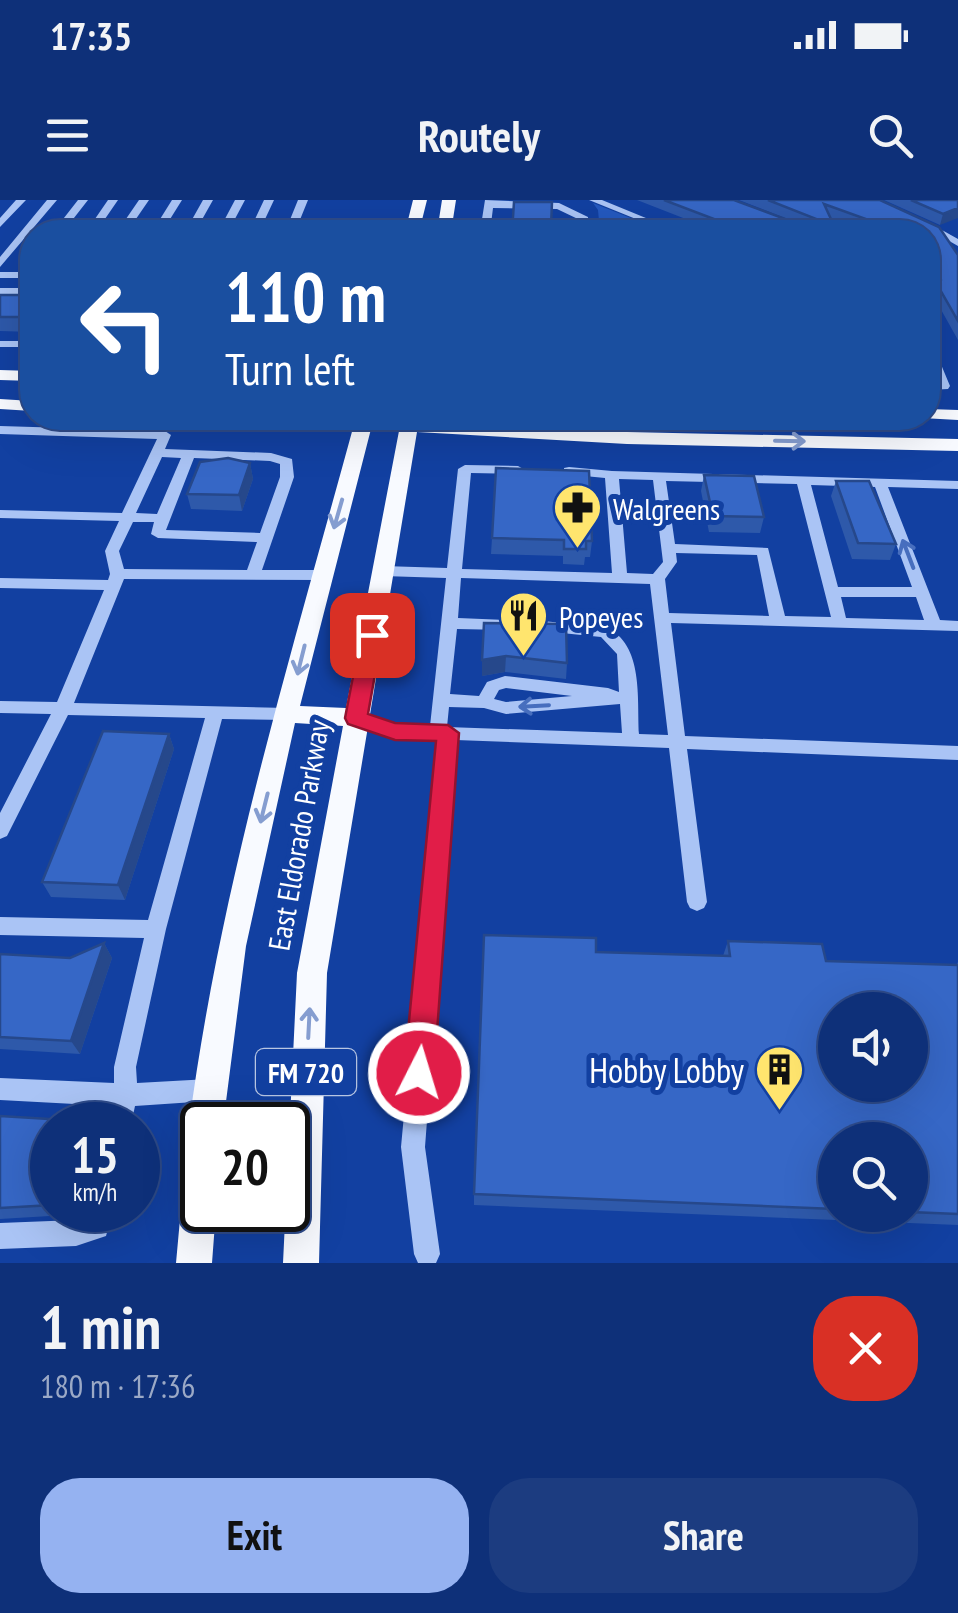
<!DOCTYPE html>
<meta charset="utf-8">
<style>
body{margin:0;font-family:"PT Sans Narrow",sans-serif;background:#1c3c80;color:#f1f3f6;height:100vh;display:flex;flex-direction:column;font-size:38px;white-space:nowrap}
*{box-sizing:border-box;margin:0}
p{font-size:32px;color:#9ba9c6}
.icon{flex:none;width:55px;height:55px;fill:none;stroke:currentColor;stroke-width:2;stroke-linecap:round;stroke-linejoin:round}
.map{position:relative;height:1063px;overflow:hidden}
.details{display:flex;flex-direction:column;background:#0e3079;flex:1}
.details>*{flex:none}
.hud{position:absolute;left:20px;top:20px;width:920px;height:210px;border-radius:40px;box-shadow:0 10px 40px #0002,0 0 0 2px #2e4b8a;background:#1a4fa0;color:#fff;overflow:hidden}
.fabs{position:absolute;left:818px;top:792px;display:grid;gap:20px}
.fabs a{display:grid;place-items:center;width:110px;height:110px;border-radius:50%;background:#0e3079;box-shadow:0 10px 40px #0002,0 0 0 2px #2e4b8a;font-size:50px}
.speed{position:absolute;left:30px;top:902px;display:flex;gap:20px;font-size:50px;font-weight:700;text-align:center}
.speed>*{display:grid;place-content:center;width:130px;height:130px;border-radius:50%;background:#0e3079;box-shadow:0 10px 40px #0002,0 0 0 2px #2e4b8a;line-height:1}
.speed small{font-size:25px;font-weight:400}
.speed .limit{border:5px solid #111;border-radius:15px;background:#fff;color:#111}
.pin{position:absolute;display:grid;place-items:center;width:85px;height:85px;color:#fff;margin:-42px;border-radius:20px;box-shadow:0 5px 15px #0006}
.me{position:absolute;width:110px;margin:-55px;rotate:5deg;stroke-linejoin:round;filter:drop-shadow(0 0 8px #0008)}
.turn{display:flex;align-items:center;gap:35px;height:210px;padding:0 40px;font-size:45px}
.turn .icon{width:130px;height:130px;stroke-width:2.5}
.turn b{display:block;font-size:70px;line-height:85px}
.round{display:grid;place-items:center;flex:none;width:105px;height:105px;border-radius:40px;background:#1c3c80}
.head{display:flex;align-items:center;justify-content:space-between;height:170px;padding:0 40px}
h1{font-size:60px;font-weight:600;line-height:75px}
.primary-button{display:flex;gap:20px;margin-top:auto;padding:20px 40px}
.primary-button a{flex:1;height:115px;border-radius:40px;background:#95b2f1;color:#111;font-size:40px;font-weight:600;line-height:115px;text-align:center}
.primary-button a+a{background:#1c3c80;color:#f1f3f6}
.status{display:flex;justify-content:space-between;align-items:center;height:70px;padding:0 50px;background:#0e3079;direction:ltr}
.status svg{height:28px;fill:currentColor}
header{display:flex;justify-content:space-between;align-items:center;height:130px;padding:0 40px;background:#0e3079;font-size:45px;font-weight:600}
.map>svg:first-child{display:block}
.green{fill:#2459bf}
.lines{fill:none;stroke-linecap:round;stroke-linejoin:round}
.minor{fill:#aac4f5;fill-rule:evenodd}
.major{fill:#f8faff;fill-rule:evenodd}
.wall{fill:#2e59aa;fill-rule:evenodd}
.shaded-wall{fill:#26488b}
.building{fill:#3667c6;stroke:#26488b;stroke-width:2.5;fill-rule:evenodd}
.oneway{stroke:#859dd0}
.oneway2{stroke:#476ebe}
.route{fill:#e11d48;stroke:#92132f;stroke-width:2.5}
.labels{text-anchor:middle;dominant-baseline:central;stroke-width:10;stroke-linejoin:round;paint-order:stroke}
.shield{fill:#1240a1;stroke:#b8c6e3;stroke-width:2.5}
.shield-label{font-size:28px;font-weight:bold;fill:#fff}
.poi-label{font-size:30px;fill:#fff;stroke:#1240a1;text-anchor:start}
.street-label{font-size:30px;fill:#fff;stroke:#1240a1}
.near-poi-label{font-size:35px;fill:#fff;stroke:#1240a1;text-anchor:end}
</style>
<div class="status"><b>17:35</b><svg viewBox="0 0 49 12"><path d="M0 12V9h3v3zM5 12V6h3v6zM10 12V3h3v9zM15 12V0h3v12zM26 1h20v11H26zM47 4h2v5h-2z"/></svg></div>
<header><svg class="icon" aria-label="menu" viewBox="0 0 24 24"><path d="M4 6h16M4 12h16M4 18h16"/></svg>Routely<svg class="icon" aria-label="search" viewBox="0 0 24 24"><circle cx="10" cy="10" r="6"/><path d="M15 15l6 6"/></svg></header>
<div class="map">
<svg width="958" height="1063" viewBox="0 0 958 1063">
<rect width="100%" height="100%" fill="#1240a1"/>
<path class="green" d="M 593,3 L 666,32 L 600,32 L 598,10 Z"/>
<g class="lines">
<path class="minor" d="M 16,0 L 26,0 L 0,27 L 0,18 Z
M 47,0 L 57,0 L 0,67 L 0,57 Z
M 78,0 L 88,0 L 63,32 L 53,32 Z
M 108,0 L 118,0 L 96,32 L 86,32 Z
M 139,0 L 149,0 L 127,32 L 117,32 Z
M 172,0 L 182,0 L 162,32 L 152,32 Z
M 203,0 L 213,0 L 195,32 L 185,32 Z
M 235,0 L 245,0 L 228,32 L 218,32 Z
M 264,0 L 274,0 L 259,32 L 249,32 Z
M 298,0 L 308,0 L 295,32 L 285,32 Z
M 485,0 L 559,3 L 588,17 L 589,32 L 579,32 L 580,20 L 557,9 L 493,8 L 490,32 L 480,32 Z
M 589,0 L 602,0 L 680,32 L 668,32 Z
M 924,20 L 958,39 L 958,46 L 921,25 L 919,23 Z
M 0,72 L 32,72 L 32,78 L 0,78 Z
M 0,88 L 32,88 L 32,94 L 0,94 Z
M 0,141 L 32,141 L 32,147 L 0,147 Z
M 928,157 L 940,162 L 950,186 L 948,189 L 928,190 L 928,182 L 936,182 L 928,164 Z
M 0,226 L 165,231 L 171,235 L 165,249 L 271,253 L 292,259 L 294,277 L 262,370 L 321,370 L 329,375 L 321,380 L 124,379 L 74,503 L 287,508 L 296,514 L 287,520 L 222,519 L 166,729 L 136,867 L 137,883 L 209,879 L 217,882 L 221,890 L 217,898 L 209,901 L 135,906 L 131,925 L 107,925 L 112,906 L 0,900 L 0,878 L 114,883 L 114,867 L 144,738 L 0,735 L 0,717 L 148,720 L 205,518 L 68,515 L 7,636 L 0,639 L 0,613 L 51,514 L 0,513 L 0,501 L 57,502 L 104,390 L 0,388 L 0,378 L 108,380 L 110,374 L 105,351 L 119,321 L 0,318 L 0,310 L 122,313 L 157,239 L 0,234 ZM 162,257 L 181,258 L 157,314 L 136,313 ZM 194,258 L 270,261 L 280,264 L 280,277 L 260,333 L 166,330 ZM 133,322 L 154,322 L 151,334 L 158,338 L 257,342 L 247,370 L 124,369 L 119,351 Z
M 465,265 L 518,266 L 525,270 L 518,274 L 471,273 L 462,369 L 612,373 L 605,278 L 564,274 L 564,268 L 569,267 L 612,271 L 958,281 L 958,289 L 888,287 L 940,420 L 958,421 L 958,431 L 671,423 L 685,536 L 958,546 L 958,560 L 687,549 L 707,702 L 704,708 L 697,711 L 690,708 L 687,702 L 669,548 L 456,540 L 425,947 L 440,1054 L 436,1063 L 418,1063 L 414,1054 L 401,947 L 439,539 L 395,537 L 350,522 L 347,518 L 356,512 L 395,525 L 430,526 L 446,378 L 383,376 L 375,371 L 383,366 L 447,368 L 458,269 ZM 619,279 L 653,280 L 663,362 L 653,374 L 627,373 ZM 666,281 L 797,284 L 831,417 L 785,416 L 768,348 L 675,344 ZM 811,285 L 875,287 L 912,387 L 838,387 ZM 676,353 L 757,355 L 769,416 L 669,413 L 665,379 L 677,362 ZM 461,378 L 650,384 L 668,535 L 639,534 C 637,498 644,445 606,427 L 542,421 L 534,426 L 542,431 L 601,437 L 617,454 L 619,492 L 608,488 L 505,476 L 487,482 L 479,496 L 450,494 L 457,429 L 506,430 L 514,425 L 506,420 L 458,418 ZM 841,397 L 916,397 L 924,420 L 846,418 ZM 506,488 L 572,496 L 506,502 L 494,499 L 499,490 ZM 620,504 L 622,533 L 447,527 L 449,507 L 484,508 L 506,514 Z
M 89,1010 L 113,1010 L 106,1036 L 76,1046 L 0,1049 L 0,1023 L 76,1020 L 87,1017 Z"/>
<path class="major" d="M 413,0 L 427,0 L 419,32 L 405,32 Z
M 442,0 L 456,0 L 451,32 L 437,32 Z
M 0,170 L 32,171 L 32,181 L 0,180 Z
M 0,199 L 32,201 L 32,211 L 0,209 Z
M 928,209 L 958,210 L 958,220 L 922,218 L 928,218 Z
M 260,218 L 419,218 L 419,221 L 627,232 L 958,239 L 958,251 L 627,244 L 417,232 L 327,773 L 319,1063 L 283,1063 L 297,773 L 343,526 L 295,523 L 246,746 L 223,925 L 202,925 L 202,940 L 194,937 L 189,925 C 220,687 290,459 353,228 L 269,223 ZM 371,229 L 399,231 L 346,508 L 300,506 Z
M 202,947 L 202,1010 L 216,1010 L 212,1063 L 176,1063 L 185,964 L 190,952 Z"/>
</g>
<path class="wall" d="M 637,0 L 734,0 L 803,25 L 739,0 L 880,0 L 939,27 L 958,55 L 958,140 L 930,90 L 932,85 L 928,79 L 928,32 L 871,32 L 830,18 L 837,32 L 719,32 Z
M 884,0 L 958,0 L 940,25 Z
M 552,2 L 551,32 L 512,32 Z
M 0,95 L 32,95 L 32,132 L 0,131 Z
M 250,263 L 253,279 L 242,311 L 191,309 L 187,294 Z
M 704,275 L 764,317 L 760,333 L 709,332 L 701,291 Z
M 836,281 L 896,344 L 890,360 L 852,359 L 831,296 Z
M 492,338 L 592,341 L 590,357 L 585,357 L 584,365 L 563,364 L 563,356 L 491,354 Z
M 484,423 L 567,463 L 566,479 L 505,472 L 482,476 Z
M 169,534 L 174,549 L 125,700 L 51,697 L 42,682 Z
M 728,741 L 826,761 L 956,765 L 958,762 L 958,1025 L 474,1005 L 474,994 L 596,752 L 723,756 ZM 835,940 L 910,940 L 910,1015 L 835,1015 Z
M 104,743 L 112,758 L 80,854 L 0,849 L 0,754 L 70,758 Z
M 0,916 L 98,922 L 100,925 L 52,925 L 52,1010 L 84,1010 L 83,1014 L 0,1019 Z"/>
<path class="shaded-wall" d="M 958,8 L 958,18 L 940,25 L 943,14 Z
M 892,23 L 889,32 L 883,32 L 885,26 Z
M 250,263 L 253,279 L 242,311 L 239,295 Z
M 506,456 L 505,472 L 482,476 L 482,460 Z
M 169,534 L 174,549 L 125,700 L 118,685 Z
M 104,743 L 112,758 L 80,854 L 71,841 Z"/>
<path class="building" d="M 664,0 L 734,0 L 801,25 L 816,25 L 819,20 L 768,0 L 880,0 L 939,27 L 958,55 L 958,121 L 934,79 L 940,79 L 928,64 L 928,32 L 900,32 L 892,23 L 885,26 L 824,4 L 837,32 L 748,32 Z
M 911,0 L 958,0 L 958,8 L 943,14 Z
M 514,2 L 552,2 L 551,27 L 543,27 L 543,32 L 512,32 Z
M 0,95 L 32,95 L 32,117 L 0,117 Z
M 228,258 L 250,263 L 239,295 L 187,294 L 200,262 Z
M 496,268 L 589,271 L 592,341 L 586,341 L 586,349 L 564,349 L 564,340 L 492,338 Z
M 704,275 L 754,276 L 764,317 L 713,316 Z
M 836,281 L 869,281 L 896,344 L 858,343 Z
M 484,423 L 566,424 L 567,463 L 506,456 L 482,460 Z
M 103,531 L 169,534 L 118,685 L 42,682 Z
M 484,735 L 596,738 L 596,752 L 730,756 L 728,741 L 822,744 L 826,761 L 958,765 L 958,1014 L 910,1012 L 910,940 L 835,940 L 835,1009 L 474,994 ZM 835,810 L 910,810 L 910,885 L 835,885 Z
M 104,743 L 71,841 L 0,837 L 0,754 L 70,758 Z
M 0,916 L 98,922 L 97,925 L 52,925 L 52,1005 L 0,1008 Z"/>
<defs><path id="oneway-shaft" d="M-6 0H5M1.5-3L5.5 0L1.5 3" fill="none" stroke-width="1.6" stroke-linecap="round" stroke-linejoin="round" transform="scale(2.5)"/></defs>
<g class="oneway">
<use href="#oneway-shaft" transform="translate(790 241) rotate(1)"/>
<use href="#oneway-shaft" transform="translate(338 314) rotate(106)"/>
<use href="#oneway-shaft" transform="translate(301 460) rotate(104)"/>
<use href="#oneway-shaft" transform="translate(264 608) rotate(104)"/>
<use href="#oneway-shaft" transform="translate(309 823) rotate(-87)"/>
</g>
<g class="oneway2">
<use href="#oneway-shaft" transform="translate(908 354) rotate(-111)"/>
<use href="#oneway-shaft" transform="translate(534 506) rotate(177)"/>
</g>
<path class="route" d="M 372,428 L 382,435 L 368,514 L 395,523 L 448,525 L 459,533 L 434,873 L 429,883 L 419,888 L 409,883 L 404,873 L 436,541 L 395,540 L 348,524 L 345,518 L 361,435 Z"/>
<defs>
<symbol id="pharmacy-pin" viewBox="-11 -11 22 30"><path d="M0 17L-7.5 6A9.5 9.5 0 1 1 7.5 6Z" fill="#ffe56e" stroke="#1240a1"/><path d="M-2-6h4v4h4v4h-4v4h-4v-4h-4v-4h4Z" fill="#111"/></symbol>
<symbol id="restaurant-pin" viewBox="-11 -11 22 30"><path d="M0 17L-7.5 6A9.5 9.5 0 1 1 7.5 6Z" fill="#ffe56e" stroke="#1240a1"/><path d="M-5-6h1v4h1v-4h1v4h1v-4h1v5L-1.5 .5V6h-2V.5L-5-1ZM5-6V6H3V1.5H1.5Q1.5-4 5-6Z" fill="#111"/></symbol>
<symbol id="building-pin" viewBox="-11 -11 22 30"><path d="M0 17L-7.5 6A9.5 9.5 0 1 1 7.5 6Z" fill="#ffe56e" stroke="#1240a1"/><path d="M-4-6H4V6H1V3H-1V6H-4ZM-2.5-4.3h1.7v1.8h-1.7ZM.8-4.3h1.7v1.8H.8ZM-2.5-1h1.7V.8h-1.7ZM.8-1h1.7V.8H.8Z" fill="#111"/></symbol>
</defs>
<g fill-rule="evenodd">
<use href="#pharmacy-pin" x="550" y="280" width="55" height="75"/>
<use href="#restaurant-pin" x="496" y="388" width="55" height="75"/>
<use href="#building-pin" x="752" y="842" width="55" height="75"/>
</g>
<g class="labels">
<rect class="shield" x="256" y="849" width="100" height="46" rx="8"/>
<g class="shield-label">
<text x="306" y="872">FM 720</text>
</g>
<g class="poi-label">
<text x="613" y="308">Walgreens</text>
<text x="559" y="416">Popeyes</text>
</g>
<g class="street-label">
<text transform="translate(298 635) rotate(-80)">East Eldorado Parkway</text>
</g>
<g class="near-poi-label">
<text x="744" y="870">Hobby Lobby</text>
</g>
</g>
</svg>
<div class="fabs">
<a><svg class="icon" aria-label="sound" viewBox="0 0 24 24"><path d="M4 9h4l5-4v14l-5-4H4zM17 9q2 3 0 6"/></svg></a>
<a><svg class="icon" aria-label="search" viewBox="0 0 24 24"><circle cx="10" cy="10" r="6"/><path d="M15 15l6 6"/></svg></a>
</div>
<div class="speed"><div>15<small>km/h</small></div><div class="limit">20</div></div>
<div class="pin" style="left:372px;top:435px;background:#d93025"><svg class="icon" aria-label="arrive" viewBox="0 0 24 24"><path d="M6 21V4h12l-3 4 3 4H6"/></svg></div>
<svg class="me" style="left:419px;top:873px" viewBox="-20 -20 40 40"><circle r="17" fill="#e11d48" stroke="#fff" stroke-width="3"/><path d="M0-11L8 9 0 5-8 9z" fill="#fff"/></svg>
<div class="hud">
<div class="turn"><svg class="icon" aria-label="left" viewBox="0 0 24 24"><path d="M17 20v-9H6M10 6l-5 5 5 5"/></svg><div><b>110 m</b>Turn left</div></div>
</div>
</div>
<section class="details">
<div class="head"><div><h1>1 min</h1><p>180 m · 17:36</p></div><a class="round" style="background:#d93025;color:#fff"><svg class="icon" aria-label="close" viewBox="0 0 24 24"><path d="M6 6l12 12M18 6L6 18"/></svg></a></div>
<div class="primary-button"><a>Exit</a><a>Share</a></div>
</section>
